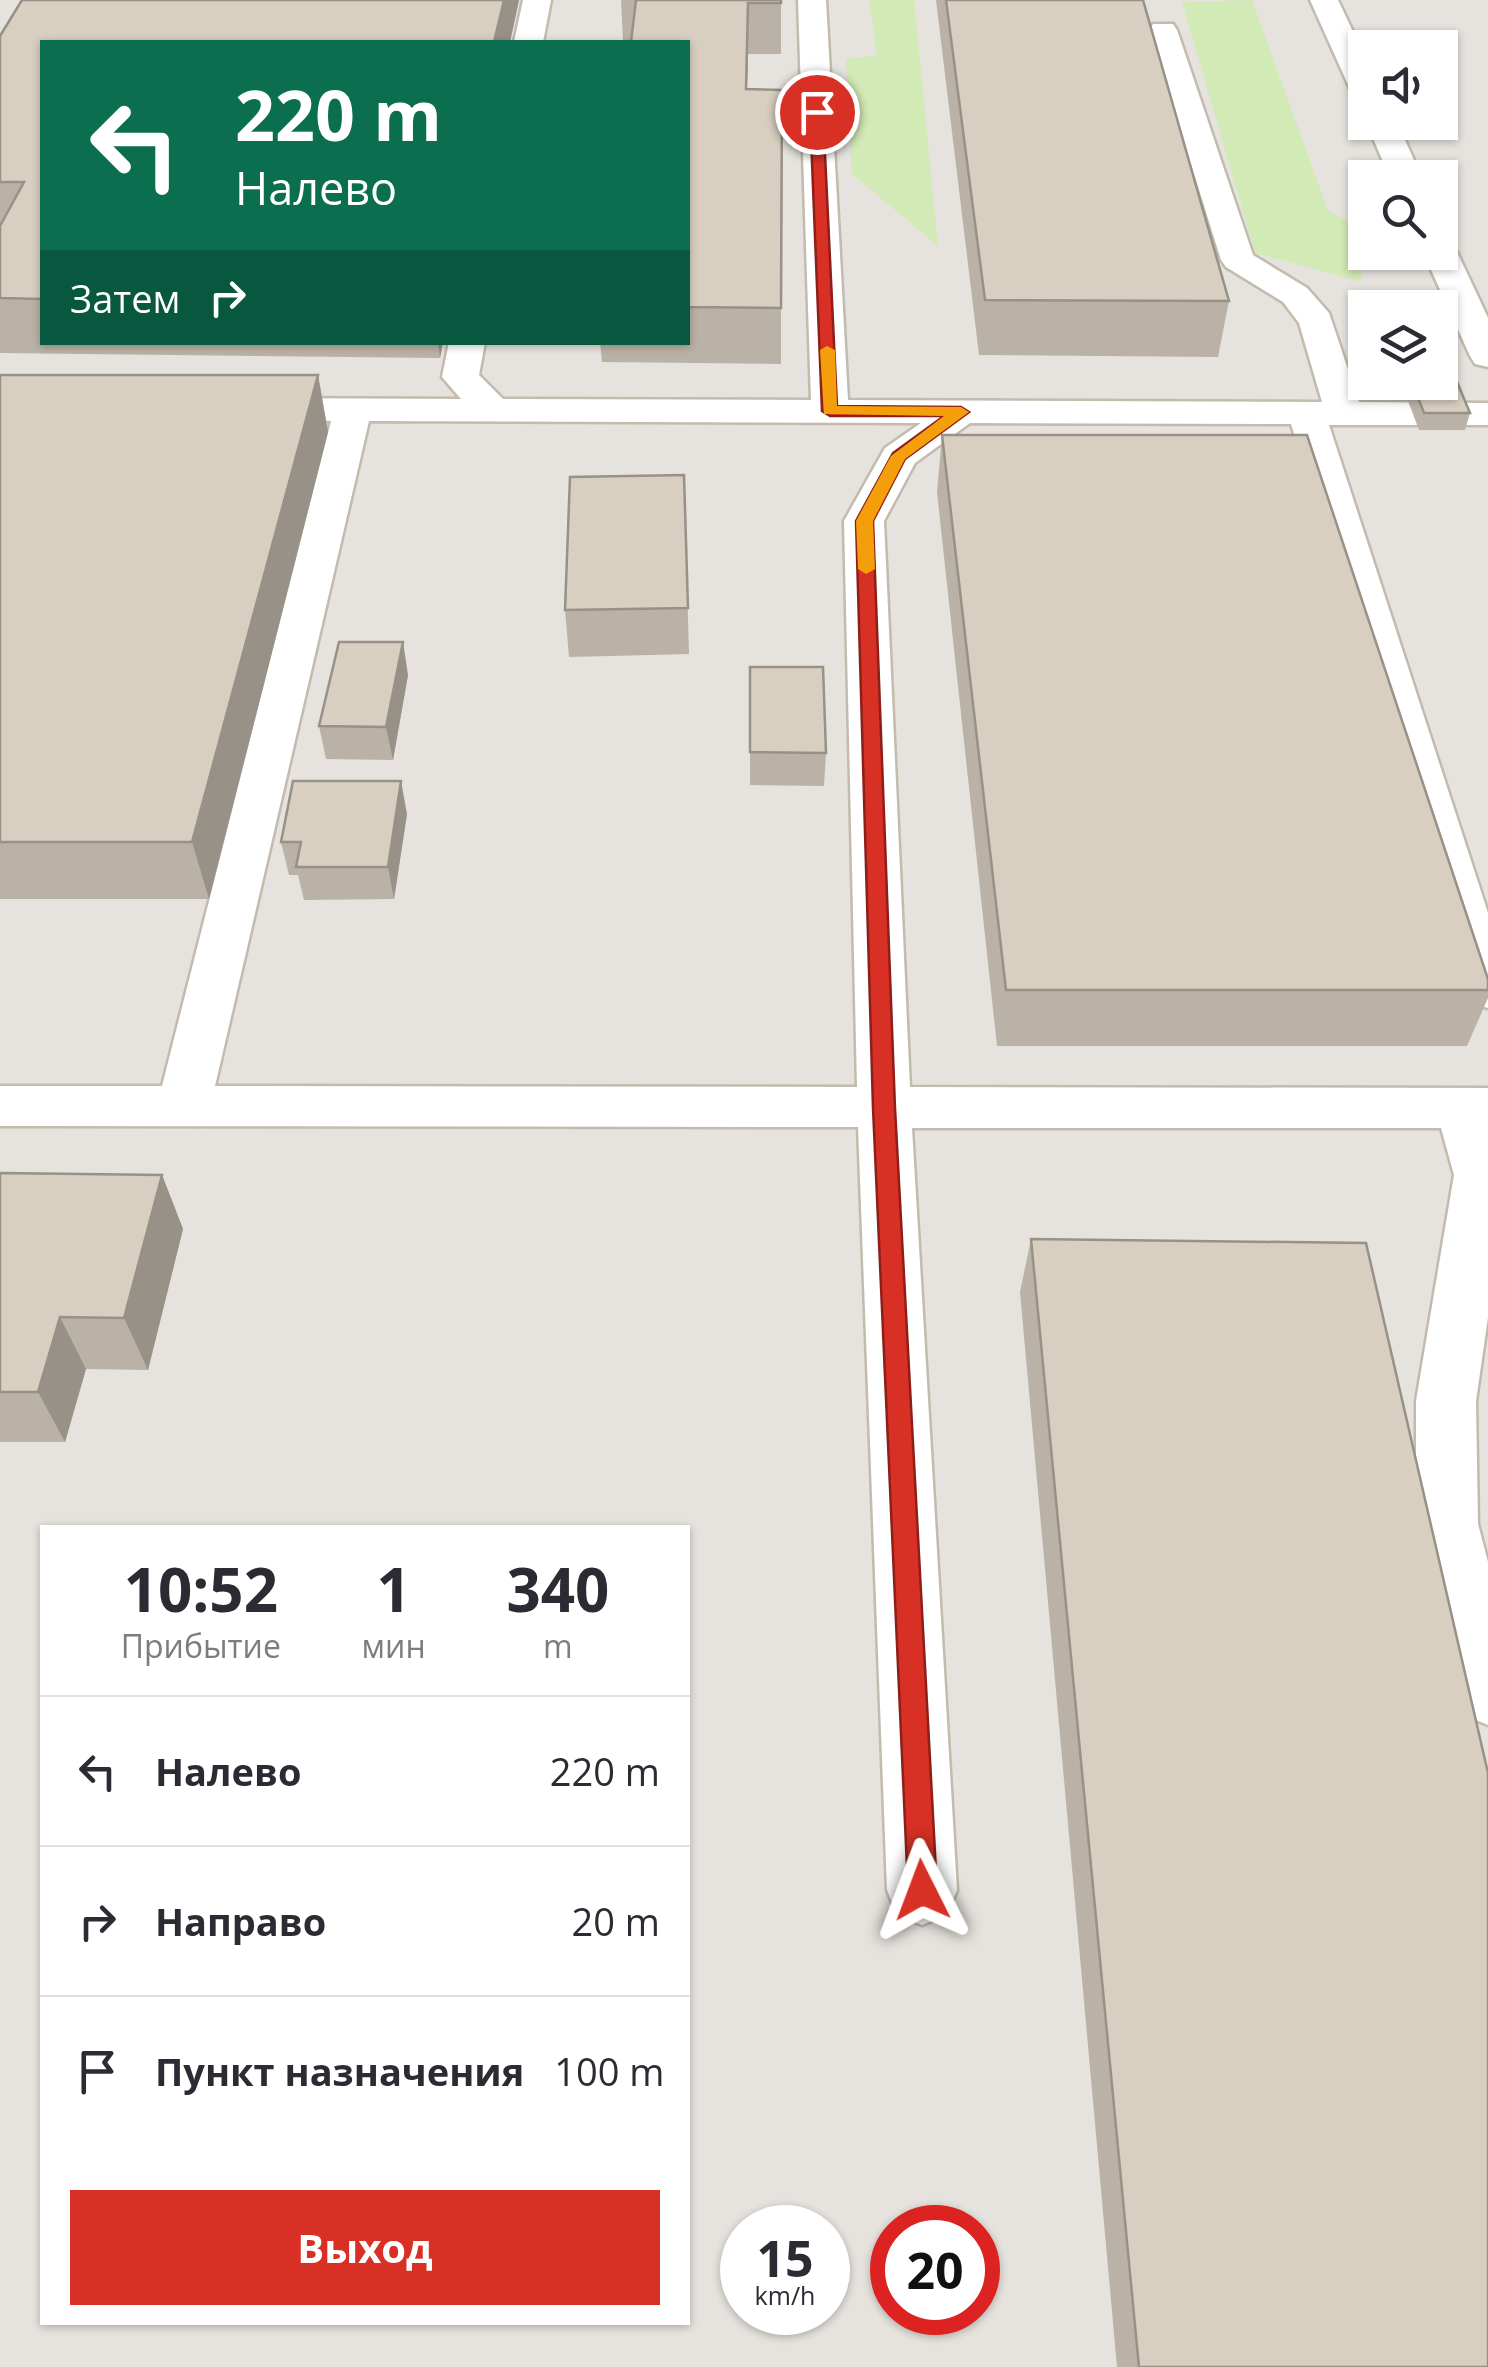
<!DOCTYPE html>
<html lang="ru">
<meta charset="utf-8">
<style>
body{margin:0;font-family:"Open Sans",sans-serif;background:#f7f7f7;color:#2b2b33;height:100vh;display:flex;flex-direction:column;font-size:38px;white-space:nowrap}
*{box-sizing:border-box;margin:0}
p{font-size:32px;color:#7c7c81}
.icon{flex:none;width:55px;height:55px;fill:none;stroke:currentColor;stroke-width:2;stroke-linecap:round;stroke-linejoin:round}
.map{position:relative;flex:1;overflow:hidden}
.details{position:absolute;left:40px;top:1525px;width:650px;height:800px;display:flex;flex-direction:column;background:#fff;border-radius:0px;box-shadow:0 2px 8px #0004}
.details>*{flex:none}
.guide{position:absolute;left:40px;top:40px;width:650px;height:305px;border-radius:0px;box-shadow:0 2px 8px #0004;background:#0b6e4f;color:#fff;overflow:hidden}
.controls{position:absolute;left:1348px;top:30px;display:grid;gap:20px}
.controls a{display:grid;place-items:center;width:110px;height:110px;border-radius:0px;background:#fff;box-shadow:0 2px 8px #0004;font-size:50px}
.speed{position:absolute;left:720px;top:2205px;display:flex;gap:20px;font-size:50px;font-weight:700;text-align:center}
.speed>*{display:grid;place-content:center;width:130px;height:130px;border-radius:50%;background:#fff;box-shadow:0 2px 8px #0004;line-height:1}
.speed small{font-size:25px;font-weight:400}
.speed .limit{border:15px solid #d22;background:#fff;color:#111}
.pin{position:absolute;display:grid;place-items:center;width:85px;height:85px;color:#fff;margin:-42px;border:5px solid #fff;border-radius:50%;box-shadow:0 2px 10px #0007}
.me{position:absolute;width:110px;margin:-55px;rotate:357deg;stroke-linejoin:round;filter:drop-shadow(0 0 8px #0008)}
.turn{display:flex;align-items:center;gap:35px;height:210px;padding:0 30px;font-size:45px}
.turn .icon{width:130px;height:130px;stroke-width:2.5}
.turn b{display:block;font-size:70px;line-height:85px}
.then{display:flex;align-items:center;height:95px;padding:0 30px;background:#0003;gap:20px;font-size:38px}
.eta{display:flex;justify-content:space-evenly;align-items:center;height:170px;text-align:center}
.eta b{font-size:60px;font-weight:700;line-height:70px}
.action{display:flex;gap:20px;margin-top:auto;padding:20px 30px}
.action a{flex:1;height:115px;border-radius:0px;background:#d93025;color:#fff;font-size:40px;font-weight:700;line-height:115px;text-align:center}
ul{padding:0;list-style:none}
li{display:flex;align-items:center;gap:30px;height:150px;padding:0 30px;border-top:2px solid #e1e1e2}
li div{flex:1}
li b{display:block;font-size:38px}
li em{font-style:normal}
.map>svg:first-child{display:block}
.industrial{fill:#e6e2dd;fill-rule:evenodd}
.green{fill:#d2eab5}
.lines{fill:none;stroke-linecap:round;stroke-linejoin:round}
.minor-casing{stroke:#c2bbae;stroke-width:5}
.minor{fill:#fff;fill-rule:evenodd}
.wall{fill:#bab2a6}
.shaded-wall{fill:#979187}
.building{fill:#d8cfc1;stroke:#979187;stroke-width:2.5}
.route{fill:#d93025;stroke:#8d1f18;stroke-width:2.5}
.slow{fill:#f59e0b}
</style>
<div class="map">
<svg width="1488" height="2367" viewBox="0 0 1488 2367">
<rect width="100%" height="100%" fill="#f6f3ec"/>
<path class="industrial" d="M 0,0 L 1488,0 L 1488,2367 L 0,2367 ZM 42,42 L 688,42 L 688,342 L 42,342 ZM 1365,48 L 1440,48 L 1440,122 L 1365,122 ZM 1365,178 L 1440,178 L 1440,252 L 1365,252 ZM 1365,308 L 1440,308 L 1440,382 L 1365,382 ZM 42,1528 L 688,1528 L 688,2322 L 42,2322 ZM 742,2228 L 828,2228 L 828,2312 L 742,2312 ZM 892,2228 L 978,2228 L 978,2312 L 892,2312 Z"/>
<path class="green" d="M 869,0 L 914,0 L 938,246 L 852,174 L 846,59 L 877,55 Z
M 1252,0 L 1328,211 L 1362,228 L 1362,282 L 1255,253 L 1182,2 Z"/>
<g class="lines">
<defs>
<path id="minor" d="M 523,0 L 551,0 L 543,42 L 514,42 Z
M 798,0 L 826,0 L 848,400 L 1322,402 L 1299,323 L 1283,302 L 1226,267 L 1221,260 L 1149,30 L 1153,24 L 1173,24 L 1177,30 L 1253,255 L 1307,288 L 1329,313 L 1359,402 L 1488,403 L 1488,425 L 1329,425 L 1488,913 L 1488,1008 L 1470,1003 L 1463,990 L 1291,424 L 970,423 L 915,463 L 884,521 L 910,1087 L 1488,1088 L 1488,1317 L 1476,1401 L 1478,1524 L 1488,1562 L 1488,1725 L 1464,1715 L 1455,1693 L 1416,1524 L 1416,1401 L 1454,1175 L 1441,1128 L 912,1128 L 957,1890 L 947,1915 L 922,1925 L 897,1915 L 887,1890 L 858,1127 L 0,1126 L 0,1086 L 162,1086 L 331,421 L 238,417 L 232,409 L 238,401 L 251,398 L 461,399 L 442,377 L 449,342 L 485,342 L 479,375 L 503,399 L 811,400 ZM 369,421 L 921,423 L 885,448 L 844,521 L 857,1087 L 215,1086 Z
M 1310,0 L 1338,0 L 1365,57 L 1365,98 L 1354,95 L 1350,89 Z
M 1366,122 L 1397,122 L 1422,178 L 1390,178 Z
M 1440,242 L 1452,245 L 1457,252 L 1488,318 L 1488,367 L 1475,364 L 1470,356 L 1423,252 L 1440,252 Z"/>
</defs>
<use href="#minor" class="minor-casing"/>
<use href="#minor" class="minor"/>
</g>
<path class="wall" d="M 22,0 L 519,0 L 510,42 L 42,42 L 42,342 L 443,342 L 440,358 L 0,353 L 0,36 Z
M 621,0 L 781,0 L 781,54 L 748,54 L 747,89 L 781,308 L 781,364 L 602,362 L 600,342 L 688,342 L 688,42 L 623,42 Z
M 936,0 L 1143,0 L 1229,301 L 1218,357 L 979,355 Z
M 0,375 L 318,375 L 328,432 L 209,899 L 0,899 Z
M 1408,382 L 1440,382 L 1470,413 L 1465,430 L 1419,430 L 1405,393 Z
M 942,435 L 1488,979 L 1488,998 L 1467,1046 L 997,1046 L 937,492 Z
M 684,475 L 689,654 L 569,657 L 565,610 Z
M 750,667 L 826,753 L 824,786 L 750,785 Z
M 408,675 L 393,760 L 326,759 L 319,726 Z
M 407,814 L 394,899 L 304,900 L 298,875 L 289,875 L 281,842 Z
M 0,1173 L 162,1175 L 183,1229 L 148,1370 L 86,1369 L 65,1442 L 0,1442 Z
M 1031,1239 L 1488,2367 L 1117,2367 L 1020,1292 Z"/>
<path class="shaded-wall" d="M 504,0 L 519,0 L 510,42 L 494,42 Z
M 748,3 L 748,54 L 745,141 L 746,89 Z
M 438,342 L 443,342 L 440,358 Z
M 318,375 L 328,432 L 209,899 L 192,842 Z
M 403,642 L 408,675 L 393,760 L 386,727 Z
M 401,781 L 407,814 L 394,899 L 388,867 Z
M 162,1175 L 183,1229 L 148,1370 L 124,1318 Z
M 60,1317 L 86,1369 L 65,1442 L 38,1392 Z"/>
<path class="building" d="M 22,0 L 504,0 L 494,42 L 42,42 L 42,299 L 0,298 L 0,226 L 24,182 L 0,182 L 0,36 Z
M 636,0 L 781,0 L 781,3 L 748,3 L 746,89 L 782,90 L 781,308 L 688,307 L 688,42 L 631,42 Z
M 946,0 L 1143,0 L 1229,301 L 985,300 Z
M 0,375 L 318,375 L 192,842 L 0,842 Z
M 1440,377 L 1455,377 L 1470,413 L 1424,413 L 1412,382 L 1440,382 Z
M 942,435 L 1307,435 L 1488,979 L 1488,990 L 1006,990 Z
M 684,475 L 688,608 L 565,610 L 570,477 Z
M 339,642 L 403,642 L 386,727 L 319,726 Z
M 750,667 L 823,667 L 826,753 L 750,752 Z
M 293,781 L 401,781 L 388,867 L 296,867 L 301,842 L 281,842 Z
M 0,1173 L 162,1175 L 124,1318 L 60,1317 L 38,1392 L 0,1392 Z
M 1031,1239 L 1366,1243 L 1488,1773 L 1488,2367 L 1139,2367 Z"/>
<path class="route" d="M 817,108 L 823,112 L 837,406 L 961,407 L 969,412 L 905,459 L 873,521 L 895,1108 L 937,1890 L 933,1900 L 922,1904 L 912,1900 L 908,1890 L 873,1108 L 856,521 L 893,453 L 944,416 L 830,416 L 822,411 L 810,112 Z"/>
<path class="slow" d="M 827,346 L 835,350 L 837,406 L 961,407 L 969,412 L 905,459 L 873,521 L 875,569 L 866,574 L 858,569 L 856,521 L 891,456 L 944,416 L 824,414 L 820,350 Z"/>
</svg>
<div class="controls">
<a><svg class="icon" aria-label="sound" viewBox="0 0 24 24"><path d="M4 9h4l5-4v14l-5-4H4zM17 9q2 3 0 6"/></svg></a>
<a><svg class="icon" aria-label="search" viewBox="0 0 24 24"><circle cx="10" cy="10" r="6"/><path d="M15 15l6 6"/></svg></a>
<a><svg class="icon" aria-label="layers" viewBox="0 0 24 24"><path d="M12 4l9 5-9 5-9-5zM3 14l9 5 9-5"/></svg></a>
</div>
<div class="speed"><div>15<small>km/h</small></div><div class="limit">20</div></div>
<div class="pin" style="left:817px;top:112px;background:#d93025"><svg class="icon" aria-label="arrive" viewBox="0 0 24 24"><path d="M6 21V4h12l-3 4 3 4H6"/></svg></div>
<svg class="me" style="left:922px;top:1890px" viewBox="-20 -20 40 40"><path d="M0-17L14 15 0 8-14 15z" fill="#d93025" stroke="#fff" stroke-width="4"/></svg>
<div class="guide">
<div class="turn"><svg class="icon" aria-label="left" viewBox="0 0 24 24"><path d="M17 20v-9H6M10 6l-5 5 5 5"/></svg><div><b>220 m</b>Налево</div></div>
<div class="then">Затем<svg class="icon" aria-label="right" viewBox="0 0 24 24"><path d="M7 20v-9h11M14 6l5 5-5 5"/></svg></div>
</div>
<section class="details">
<div class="eta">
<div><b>10:52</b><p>Прибытие</p></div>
<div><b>1</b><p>мин</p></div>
<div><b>340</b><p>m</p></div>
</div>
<ul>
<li><svg class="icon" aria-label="left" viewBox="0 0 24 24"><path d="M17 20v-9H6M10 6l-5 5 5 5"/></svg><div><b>Налево</b></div><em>220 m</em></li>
<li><svg class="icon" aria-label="right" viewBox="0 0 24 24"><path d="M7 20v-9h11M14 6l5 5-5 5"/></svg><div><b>Направо</b></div><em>20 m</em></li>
<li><svg class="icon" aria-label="arrive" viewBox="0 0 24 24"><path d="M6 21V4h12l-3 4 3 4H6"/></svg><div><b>Пункт назначения</b></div><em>100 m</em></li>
</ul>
<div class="action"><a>Выход</a></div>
</section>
</div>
